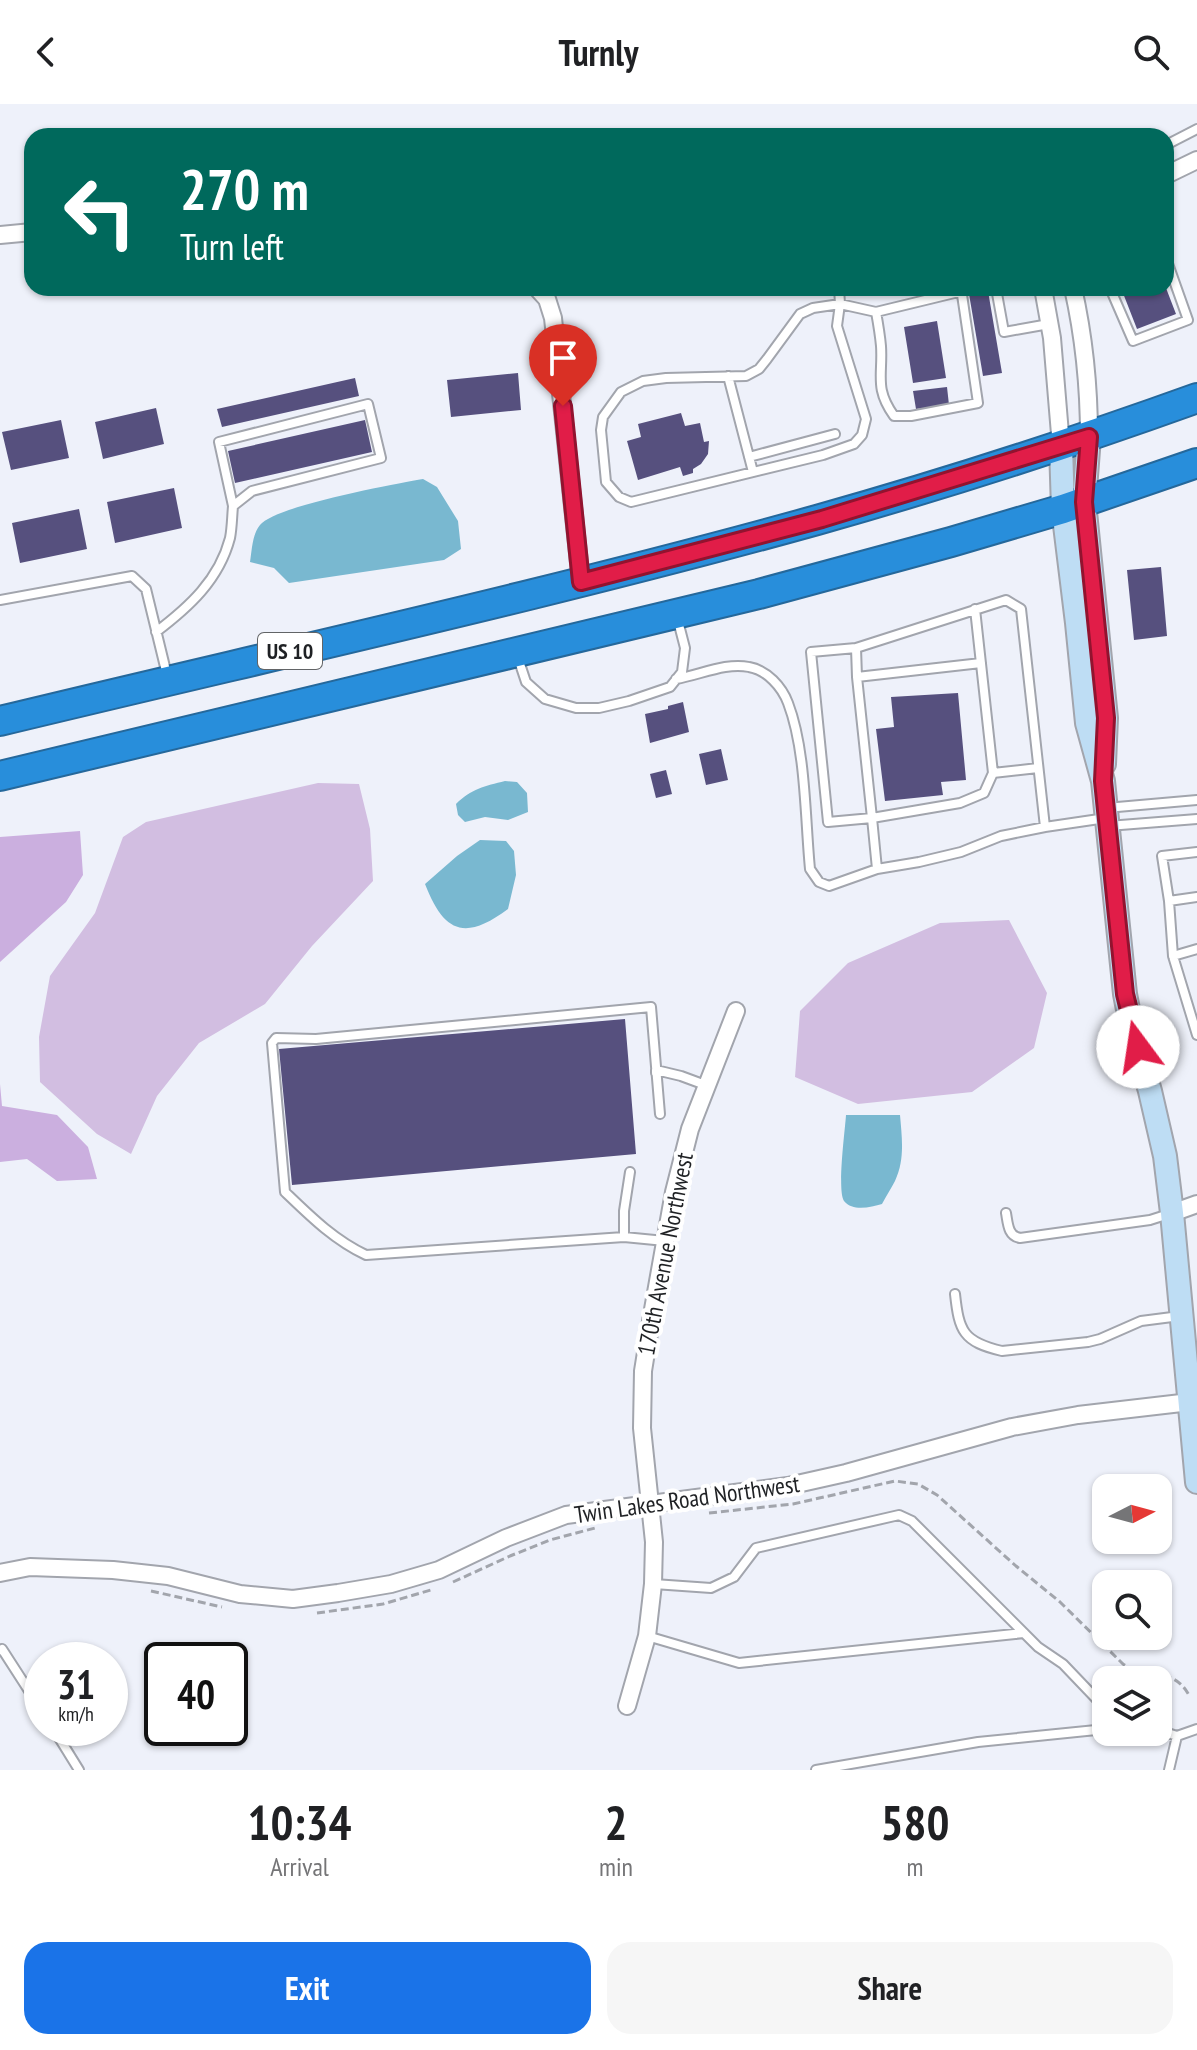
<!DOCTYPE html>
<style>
body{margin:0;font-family:"PT Sans Narrow",sans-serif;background:#f6f6f6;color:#202124;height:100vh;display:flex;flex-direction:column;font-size:30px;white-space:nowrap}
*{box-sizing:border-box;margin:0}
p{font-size:26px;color:#757577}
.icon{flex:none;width:44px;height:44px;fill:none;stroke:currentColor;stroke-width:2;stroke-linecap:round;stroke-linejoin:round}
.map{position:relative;height:1666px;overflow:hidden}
.sheet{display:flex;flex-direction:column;background:#fff;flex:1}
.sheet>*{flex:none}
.banner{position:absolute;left:24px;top:24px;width:1150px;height:168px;border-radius:24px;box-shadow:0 2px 6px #0004;background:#00695c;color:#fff;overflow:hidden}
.needle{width:52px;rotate:84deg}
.buttons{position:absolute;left:1092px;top:1370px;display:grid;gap:16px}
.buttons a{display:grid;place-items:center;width:80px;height:80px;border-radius:16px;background:#fff;box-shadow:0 2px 6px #0004;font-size:40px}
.speed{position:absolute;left:24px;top:1538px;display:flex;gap:16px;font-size:40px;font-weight:700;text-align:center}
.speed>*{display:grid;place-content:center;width:104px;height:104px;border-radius:50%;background:#fff;box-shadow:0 2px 6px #0004;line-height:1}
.speed small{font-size:20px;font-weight:400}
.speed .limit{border:4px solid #111;border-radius:12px;background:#fff;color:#111}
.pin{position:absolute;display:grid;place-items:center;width:68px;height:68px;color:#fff;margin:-82px -34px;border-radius:50% 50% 50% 0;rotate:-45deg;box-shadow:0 0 8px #0007}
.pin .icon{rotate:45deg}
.me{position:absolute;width:88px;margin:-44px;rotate:346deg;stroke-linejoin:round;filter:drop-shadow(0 0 6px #0008)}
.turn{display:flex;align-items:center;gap:28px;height:168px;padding:0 24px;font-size:36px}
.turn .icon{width:104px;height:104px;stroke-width:2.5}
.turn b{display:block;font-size:56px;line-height:68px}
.eta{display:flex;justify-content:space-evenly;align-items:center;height:136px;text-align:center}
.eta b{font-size:48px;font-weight:700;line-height:56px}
.cta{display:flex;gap:16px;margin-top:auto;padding:16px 24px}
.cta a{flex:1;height:92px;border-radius:24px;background:#1a73e8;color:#fff;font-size:32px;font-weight:700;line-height:92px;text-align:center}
.cta a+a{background:#f6f6f6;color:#202124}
header{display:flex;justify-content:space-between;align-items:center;height:104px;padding:0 24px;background:#fff;font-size:36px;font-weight:700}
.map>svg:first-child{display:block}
.green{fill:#d2bee1}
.forest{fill:#cbafdf}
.water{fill:#79b8d0}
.building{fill:#56507e}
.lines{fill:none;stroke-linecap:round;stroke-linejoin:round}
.lane-casing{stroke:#a2a5ad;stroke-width:12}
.street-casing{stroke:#a2a5ad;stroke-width:20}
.secondary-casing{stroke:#a2a5ad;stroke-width:26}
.highway-casing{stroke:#25689b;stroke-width:32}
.path{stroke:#a2a5ac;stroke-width:3;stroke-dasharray:8 4;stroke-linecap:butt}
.lane{stroke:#fff;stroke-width:8}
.street{stroke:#fff;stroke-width:16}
.secondary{stroke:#beddf4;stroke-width:22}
.highway{stroke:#288edb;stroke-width:28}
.route-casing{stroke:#92132f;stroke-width:20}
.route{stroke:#e11d48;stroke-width:14}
.labels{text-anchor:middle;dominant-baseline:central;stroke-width:8;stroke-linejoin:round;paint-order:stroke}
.shield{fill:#fff;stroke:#626466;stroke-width:2}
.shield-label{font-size:22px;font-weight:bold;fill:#1f2124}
.street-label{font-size:24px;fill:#1f2124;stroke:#fff}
</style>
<header><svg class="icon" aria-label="back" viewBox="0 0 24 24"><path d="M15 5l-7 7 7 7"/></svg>Turnly<svg class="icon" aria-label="search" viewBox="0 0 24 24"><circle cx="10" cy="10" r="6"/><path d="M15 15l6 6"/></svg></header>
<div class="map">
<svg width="1197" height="1666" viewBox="0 0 1197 1666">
<rect width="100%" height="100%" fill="#eef1fa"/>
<path class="green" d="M 318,679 L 359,680 L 370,725 L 373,777 L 312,842 L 265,900 L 199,939 L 157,992 L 131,1050 L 97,1030 L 40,978 L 39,933 L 50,872 L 95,809 L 123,733 L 146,718 Z
M 1009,816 L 1047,889 L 1034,944 L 972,988 L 858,1000 L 795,973 L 800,907 L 848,859 L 940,819 Z"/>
<path class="forest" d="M 80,727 L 83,771 L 66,798 L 0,858 L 0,733 Z
M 0,980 L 2,1002 L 57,1011 L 88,1043 L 97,1075 L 57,1077 L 27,1055 L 0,1058 Z"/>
<path class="water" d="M 423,375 L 437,383 L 458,417 L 461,445 L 444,456 L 289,479 L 274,464 L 250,458 C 252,446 252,431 260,421 C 275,402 394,380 423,375 Z
M 505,677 L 517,678 L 527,689 L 528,708 L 508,716 L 485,713 L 465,718 L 458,711 L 456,700 C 471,685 485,682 505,677 Z
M 480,736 L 506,737 L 514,747 L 516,771 L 508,805 C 465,837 444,829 425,780 L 457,752 Z
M 846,1011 L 900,1011 C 902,1034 905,1056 895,1077 C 891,1085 886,1092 882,1100 C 871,1103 853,1108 844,1097 C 837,1086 845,1027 846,1011 Z"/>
<path class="building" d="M 1121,184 L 1166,184 L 1176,210 L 1137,225 Z
M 988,187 L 1002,269 L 983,272 L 969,190 Z
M 937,217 L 946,274 L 913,279 L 904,223 Z
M 518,269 L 521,306 L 451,313 L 447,276 Z
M 355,274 L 359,292 L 222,323 L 217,305 Z
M 947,283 L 949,301 L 916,305 L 913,287 Z
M 156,304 L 164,340 L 103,355 L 95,318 Z
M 681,309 L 685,322 L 700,319 L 704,338 L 709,337 L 708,350 L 701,360 L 693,365 L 693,369 L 683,372 L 680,363 L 638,376 L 627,337 L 641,333 L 638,320 Z
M 61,316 L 69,354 L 11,366 L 2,328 Z
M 365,316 L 372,348 L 235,379 L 228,347 Z
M 174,384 L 182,424 L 115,439 L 107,398 Z
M 79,405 L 87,445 L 20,459 L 12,419 Z
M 1161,463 L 1167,532 L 1134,536 L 1127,466 Z
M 958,589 L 966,676 L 941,678 L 943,691 L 885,697 L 876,625 L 894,623 L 891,593 Z
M 683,598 L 689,628 L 650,639 L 645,610 L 668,605 L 668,602 Z
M 721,645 L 728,676 L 706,681 L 699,650 Z
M 666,666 L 672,690 L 656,694 L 650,670 Z
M 625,915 L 636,1050 L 292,1081 L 279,945 Z"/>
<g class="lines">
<defs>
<path id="lane" d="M 1166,41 L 1197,25
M 839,184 L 840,200 L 837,222 L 866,315 L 862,331 L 854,340 L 823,351 L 631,398 L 619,393 L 606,378 L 601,326 L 603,313 L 621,288 L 643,277 L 666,274 L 746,272 L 759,265 L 767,255 L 800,210 L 813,204 L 840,200 L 876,208 C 878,219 880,231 881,242 C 883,271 874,284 894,312 L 911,312 L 978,299 L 961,184
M 996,184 L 1004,228 L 1049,220
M 1110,184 L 1133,237 L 1188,216 L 1166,154
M 876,208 L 975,184
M 728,272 L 753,368
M 749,353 L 835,330
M 0,496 L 132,472 L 146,485 L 167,571
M 975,505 L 993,669
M 156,528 C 189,503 219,476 230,434 C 232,424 232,413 233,402 L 252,387 L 381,354 L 368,300 L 219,338 L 233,402
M 856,544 L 857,573
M 518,554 L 526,578 L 545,595 L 576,604 L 599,604 L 629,597 L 670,583 L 682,568 L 685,544 L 677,513
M 981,559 L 857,573 L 872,714 L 960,699 L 984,689 L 993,669 L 1038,664
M 676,575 C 700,571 726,558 749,563 C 767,566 782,583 788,599 C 806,646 805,714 810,765 L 819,778 L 829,782 L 877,765 L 919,758 L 961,748 L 1001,732 L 1045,723 L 1106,714
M 1106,704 L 1197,696
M 1108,722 L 1197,715
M 877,765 L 872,714 L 828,718 L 811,548 L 856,544 L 1006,496 L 1021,505 L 1045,723
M 1169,797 L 1162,752 L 1197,748
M 1197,845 L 1173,852 L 1197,931
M 1173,852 L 1169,797 L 1197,793
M 656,969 L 656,966 L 681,972 L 708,982
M 630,1068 L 624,1107 L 624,1133 L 665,1137
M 1006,1109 C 1008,1120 1008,1132 1020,1134 L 1150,1116 L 1172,1109
M 624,1133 L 366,1151 C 334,1136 310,1112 285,1088 L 272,939 L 276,934 L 316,935 L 651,903 L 660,1010
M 955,1190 C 959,1227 963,1238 1002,1247 L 1088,1238 L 1100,1235 L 1141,1217 L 1180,1212
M 654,1480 L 711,1484 L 734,1473 L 756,1444 L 899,1411 L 912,1417 L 1038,1543 L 1063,1560 L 1106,1605
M 647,1532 L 739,1559 L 1024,1529
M 0,1546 L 2,1545 L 42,1607
M 53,1624 L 79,1666
M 1158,1626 L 1177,1632 L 1197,1625
M 816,1666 L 978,1638 L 1106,1625
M 1169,1666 L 1177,1632"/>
<path id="street" d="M 1166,71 L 1197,56
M 0,131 L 32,128
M 537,184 L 547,195 L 553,214 L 581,478
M 1043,184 L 1052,234 L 1061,342
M 1073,184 C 1084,233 1089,283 1089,333
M 1172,1109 L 1197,1100
M 0,1469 L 30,1463 L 113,1466 L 168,1472 L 240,1490 L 293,1495 L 338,1489 L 391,1480 L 439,1466 L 506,1434 L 566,1411 L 788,1382 L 846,1369 L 1012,1323 L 1078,1311 L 1190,1298
M 627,1602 L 647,1532 L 653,1480 L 654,1438 L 642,1324 L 643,1267 L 652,1211 L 674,1088 L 690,1025 L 736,907"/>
<path id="secondary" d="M 1089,333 L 1084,398 L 1106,614 L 1104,660
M 1061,342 L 1063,405 L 1077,519 L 1087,619 L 1103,677 L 1125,890 L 1131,921 L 1150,987 L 1165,1052 L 1172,1109 L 1197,1378"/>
<path id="highway" d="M 0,617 C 273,551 547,491 817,416 C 945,380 1072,339 1197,294
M 0,672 L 759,490 L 951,438 L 1063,405 L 1197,359"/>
</defs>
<use href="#lane" class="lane-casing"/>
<use href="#street" class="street-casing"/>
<use href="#secondary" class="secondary-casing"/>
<use href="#highway" class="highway-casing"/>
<path class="path" d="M 709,1409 L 793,1400 L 895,1377 L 918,1380 L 937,1391 L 1016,1462 L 1060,1498 L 1123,1560 C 1150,1579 1173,1560 1190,1593
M 453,1478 L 510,1452 L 550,1436 L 595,1424
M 151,1487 L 222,1503
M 317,1509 L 383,1500 L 434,1485"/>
<use href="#lane" class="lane"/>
<use href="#street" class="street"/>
<use href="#secondary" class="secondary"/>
<use href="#highway" class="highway"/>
</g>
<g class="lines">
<defs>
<path id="route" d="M 563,302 L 581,478 L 822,415 L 1089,333 L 1084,398 L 1106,614 L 1103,677 L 1125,890 L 1138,943"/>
</defs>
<use href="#route" class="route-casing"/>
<use href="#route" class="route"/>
</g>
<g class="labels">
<rect class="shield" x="258" y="529" width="64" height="36" rx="6"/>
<g class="shield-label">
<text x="290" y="547">US 10</text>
</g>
<g class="street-label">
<text transform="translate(665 1150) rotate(-79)">170th Avenue Northwest</text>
<text transform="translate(687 1395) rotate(-8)">Twin Lakes Road Northwest</text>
</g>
</g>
</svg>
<div class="buttons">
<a><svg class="needle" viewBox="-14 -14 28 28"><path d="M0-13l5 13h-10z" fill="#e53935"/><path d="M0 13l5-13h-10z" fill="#757577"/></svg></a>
<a><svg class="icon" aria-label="search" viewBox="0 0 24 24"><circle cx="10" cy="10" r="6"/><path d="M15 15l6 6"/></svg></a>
<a><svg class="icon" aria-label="layers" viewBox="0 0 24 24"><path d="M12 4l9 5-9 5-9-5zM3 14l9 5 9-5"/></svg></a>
</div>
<div class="speed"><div>31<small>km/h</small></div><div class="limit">40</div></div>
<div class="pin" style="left:563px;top:302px;background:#d93025"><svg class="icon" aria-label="arrive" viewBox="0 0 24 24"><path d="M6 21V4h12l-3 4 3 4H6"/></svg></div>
<svg class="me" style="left:1138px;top:943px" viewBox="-20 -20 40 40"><circle r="19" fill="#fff"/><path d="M0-13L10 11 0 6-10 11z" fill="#e11d48"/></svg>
<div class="banner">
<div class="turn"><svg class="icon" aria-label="left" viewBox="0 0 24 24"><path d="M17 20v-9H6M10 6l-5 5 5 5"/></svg><div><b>270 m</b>Turn left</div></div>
</div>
</div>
<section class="sheet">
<div class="eta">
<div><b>10:34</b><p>Arrival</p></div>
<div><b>2</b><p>min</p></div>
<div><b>580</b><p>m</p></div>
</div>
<div class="cta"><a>Exit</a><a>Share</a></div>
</section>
